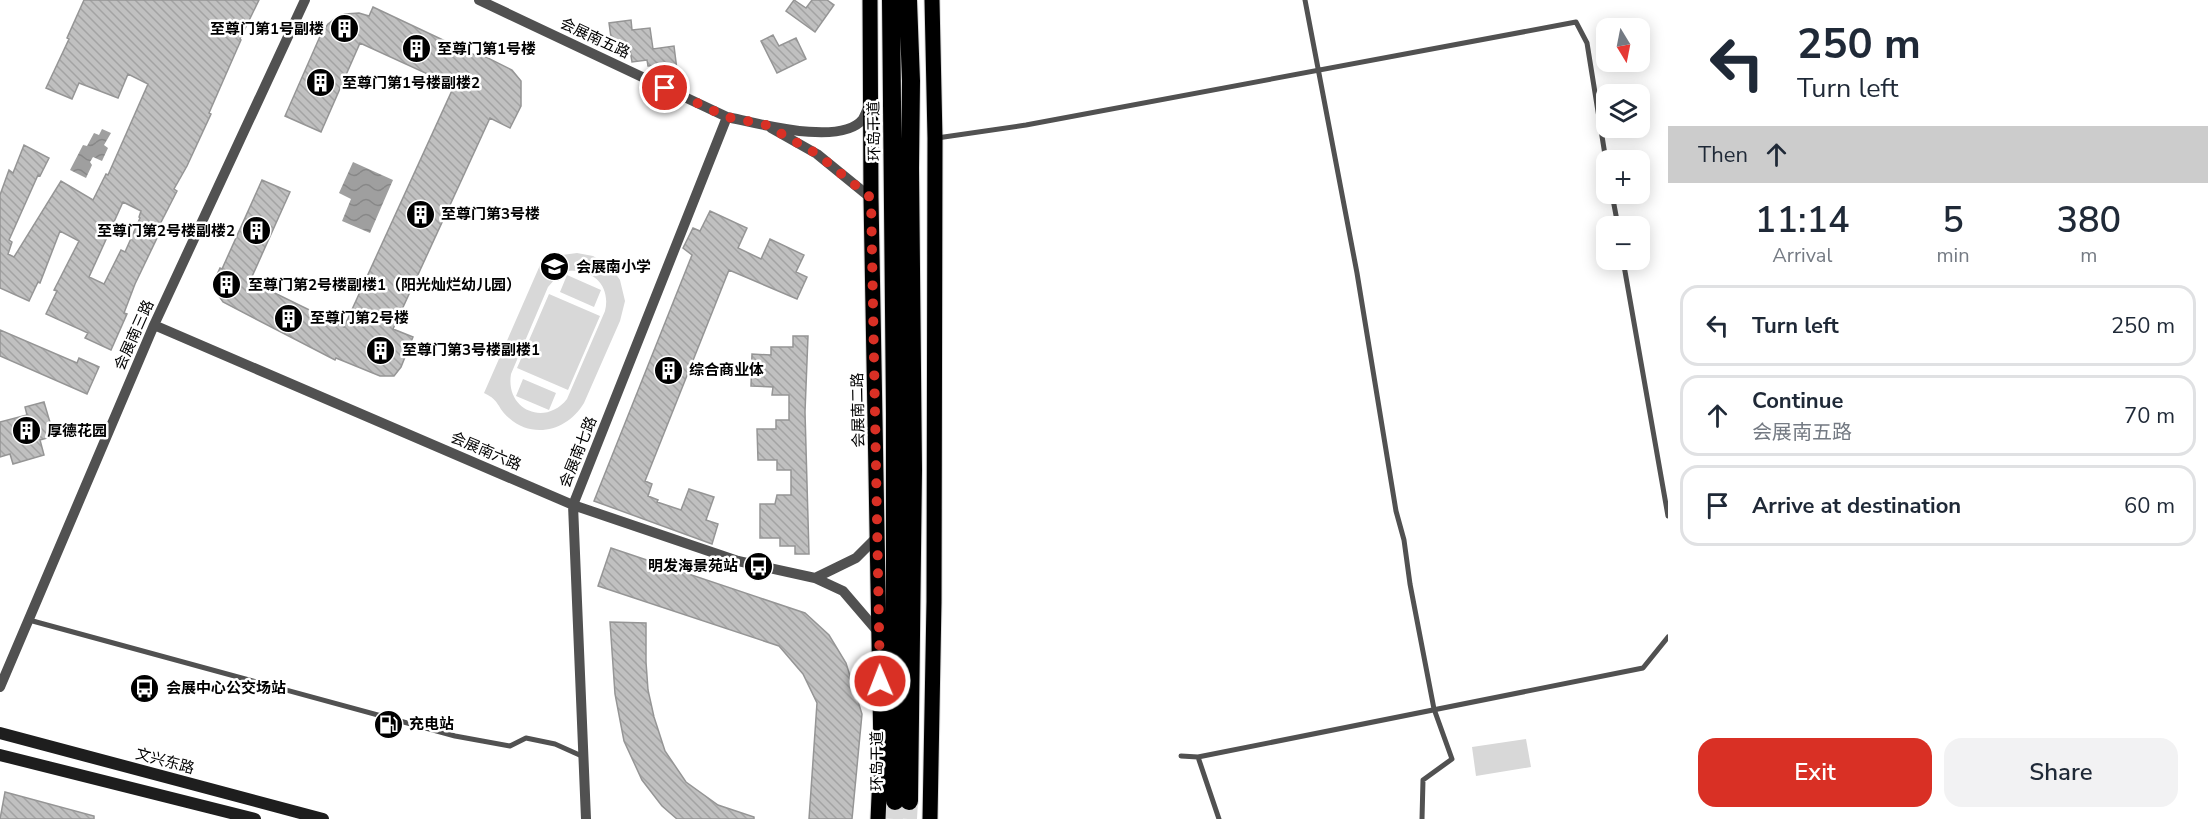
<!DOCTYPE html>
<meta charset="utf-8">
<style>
body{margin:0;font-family:"Nunito Sans","Noto Sans SC",sans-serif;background:#f2f2f3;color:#1f2937;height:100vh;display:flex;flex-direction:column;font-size:22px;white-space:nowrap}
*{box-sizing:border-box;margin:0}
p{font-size:20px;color:#747a83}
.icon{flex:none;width:33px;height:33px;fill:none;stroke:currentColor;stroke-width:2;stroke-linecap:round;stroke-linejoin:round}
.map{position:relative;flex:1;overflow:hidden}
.drawer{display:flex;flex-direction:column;background:#fff;width:540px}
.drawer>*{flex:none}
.guide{background:#fff;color:#1f2937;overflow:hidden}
.needle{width:39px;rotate:170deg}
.buttons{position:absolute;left:1596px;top:18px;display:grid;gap:12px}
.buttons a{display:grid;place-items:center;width:54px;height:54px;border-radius:12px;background:#fff;box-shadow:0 3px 15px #0003;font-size:30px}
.pin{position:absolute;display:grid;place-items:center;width:51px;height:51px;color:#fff;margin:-26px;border:3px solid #fff;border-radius:50%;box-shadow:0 2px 6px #0007}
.me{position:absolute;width:66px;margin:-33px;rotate:359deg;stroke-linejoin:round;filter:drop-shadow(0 0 4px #0008)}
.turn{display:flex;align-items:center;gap:21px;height:126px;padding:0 30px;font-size:27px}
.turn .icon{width:78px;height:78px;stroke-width:2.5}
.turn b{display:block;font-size:42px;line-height:51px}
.then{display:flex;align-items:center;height:57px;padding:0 30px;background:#0003;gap:12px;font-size:22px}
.eta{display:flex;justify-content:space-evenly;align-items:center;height:102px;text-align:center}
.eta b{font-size:36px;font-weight:600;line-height:42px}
.primary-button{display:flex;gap:12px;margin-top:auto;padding:12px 30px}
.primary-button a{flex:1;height:69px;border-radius:18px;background:#d93025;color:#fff;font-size:24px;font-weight:600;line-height:69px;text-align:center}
.primary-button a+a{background:#f2f2f3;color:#1f2937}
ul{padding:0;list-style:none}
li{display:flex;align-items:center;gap:18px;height:81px;margin:0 12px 9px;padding:0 18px;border:3px solid #e0e1e3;border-radius:18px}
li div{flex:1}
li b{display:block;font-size:22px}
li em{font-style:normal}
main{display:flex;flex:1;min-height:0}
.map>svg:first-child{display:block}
.garden{fill:#d8d8d8;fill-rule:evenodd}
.water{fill:url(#water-waves)}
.building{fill:url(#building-back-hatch);stroke:#959595;stroke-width:1.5;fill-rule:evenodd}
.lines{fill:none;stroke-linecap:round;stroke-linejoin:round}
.highway-tunnel{stroke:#d9d9d9;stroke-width:18;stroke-dasharray:18 9;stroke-linecap:butt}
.primary-casing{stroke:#dbdbdb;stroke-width:17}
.highway-casing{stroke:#dbdbdb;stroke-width:20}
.lane{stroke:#515151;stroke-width:5}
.street{stroke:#515151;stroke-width:10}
.secondary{stroke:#1e1e1e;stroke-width:12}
.primary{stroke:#000;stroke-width:15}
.highway{stroke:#000;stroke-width:18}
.route{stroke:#d93025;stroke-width:10;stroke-dasharray:0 18}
.labels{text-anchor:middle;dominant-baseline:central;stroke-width:5;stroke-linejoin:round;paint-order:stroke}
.poi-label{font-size:15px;font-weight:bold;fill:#000;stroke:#fff;text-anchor:start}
.street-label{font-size:15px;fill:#000;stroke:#fff}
</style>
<main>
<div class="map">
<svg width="1668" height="819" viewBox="0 0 1668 819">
<defs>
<pattern id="water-waves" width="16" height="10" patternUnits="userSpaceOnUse" patternTransform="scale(1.5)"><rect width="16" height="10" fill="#9f9f9f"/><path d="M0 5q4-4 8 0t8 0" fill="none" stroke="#878787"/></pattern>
<pattern id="building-back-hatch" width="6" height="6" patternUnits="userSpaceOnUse" patternTransform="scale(1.5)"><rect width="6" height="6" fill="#c0c0c0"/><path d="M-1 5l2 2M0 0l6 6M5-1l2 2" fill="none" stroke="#a3a3a3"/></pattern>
</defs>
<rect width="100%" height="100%" fill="#fff"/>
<path class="garden" d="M 577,253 L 593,256 L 611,267 L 620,280 L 625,301 L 620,321 L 584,403 C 568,430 534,440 509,418 C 496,407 501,401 484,393 L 544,256 L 552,260 L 562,255 ZM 569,271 C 594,269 611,287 605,311 L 567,399 C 545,427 505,410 511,374 L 548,287 L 555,279 Z
M 567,275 L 601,290 L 594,307 L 560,292 Z
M 549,294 L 600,316 L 568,390 L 517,368 Z
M 523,379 L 556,393 L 549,410 L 516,396 Z
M 1526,739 L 1531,767 L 1476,776 L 1472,747 Z"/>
<path class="water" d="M 102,129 L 111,133 L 104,145 L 108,148 L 102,161 L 93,157 L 90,162 L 92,165 L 86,178 L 70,170 L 83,145 L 87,146 L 94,133 L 99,135 Z
M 353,162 L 393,180 L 370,233 L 342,221 L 351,199 L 339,193 Z"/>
<path class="building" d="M 84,0 L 259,0 L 240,39 L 241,40 L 223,81 L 209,113 L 211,114 L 187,166 L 174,189 L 177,191 L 155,234 L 158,236 L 135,284 L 124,313 L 127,314 L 111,350 L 85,338 L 88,333 L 46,314 L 57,291 L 54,290 L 79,241 L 60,231 L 40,283 L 38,282 L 29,301 L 0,288 L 0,195 L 9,170 L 13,173 L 24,145 L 49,158 L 40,176 L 38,175 L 9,240 L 12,242 L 8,254 L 14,257 L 61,181 L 93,200 L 106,174 L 108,175 L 148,84 L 128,74 L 118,98 L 79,83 L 72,99 L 46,88 L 69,39 L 67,38 ZM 123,202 L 141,211 L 139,217 L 140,218 L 125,252 L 121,250 L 104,284 L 89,277 Z
M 794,0 L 806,8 L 812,0 L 827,0 L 834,5 L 815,32 L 786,11 Z
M 373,7 L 479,57 L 480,54 L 512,70 L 521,81 L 521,106 L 510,128 L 490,118 L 393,329 L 413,337 L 401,367 L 394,376 L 380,376 L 336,358 L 335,360 L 223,302 L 214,289 L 214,281 L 220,268 L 222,269 L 262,180 L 290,192 L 250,281 L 344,327 L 454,86 L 360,43 L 321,132 L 285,116 L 321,34 L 328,24 L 336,18 L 345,14 L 359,13 L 369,16 Z
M 631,20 L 632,30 L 650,28 L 653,49 L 674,46 L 677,70 L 666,71 L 665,65 L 648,66 L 647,60 L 632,62 L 630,50 L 613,52 L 609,23 Z
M 773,35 L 779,46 L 796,38 L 806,59 L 777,73 L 761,41 Z
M 710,211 L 747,228 L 738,248 L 761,259 L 770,239 L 804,255 L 796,272 L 807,277 L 797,299 L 729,270 L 645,481 L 652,484 L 648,496 L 658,500 L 657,502 L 681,510 L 689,489 L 714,497 L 706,520 L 718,524 L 712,544 L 594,501 L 692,255 L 683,248 L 693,228 L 700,231 Z
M 0,330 L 77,363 L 79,358 L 99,367 L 87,394 L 0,356 Z
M 793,336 L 808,336 L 805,412 L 809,554 L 795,554 L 795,546 L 780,546 L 780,538 L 760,538 L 760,504 L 775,504 L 777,495 L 791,495 L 791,470 L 777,470 L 777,460 L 758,460 L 757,429 L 776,429 L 776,420 L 789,420 L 789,395 L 772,395 L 773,387 L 751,386 L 752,354 L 771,355 L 771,347 L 793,347 Z
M 44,402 L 54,436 L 40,440 L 44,455 L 13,464 L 10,454 L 0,457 L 0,422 L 27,415 L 25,407 Z
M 611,548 L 805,613 L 829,635 L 846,663 L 862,714 L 852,819 L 809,819 L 817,703 L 803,674 L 779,646 L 598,586 Z
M 610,622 L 646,623 L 646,662 L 648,690 L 654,717 L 665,751 L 686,782 L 718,805 L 754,817 L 754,819 L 677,819 L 662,806 L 642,780 L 624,741 L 615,694 Z
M 5,792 L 94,816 L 94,819 L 0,819 Z"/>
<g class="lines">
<path class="highway-tunnel" d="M 894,819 L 895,801
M 908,819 L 909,801"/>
<defs>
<path id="primary" d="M 870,0 L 871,198 L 881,751 L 878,819
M 930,819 L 934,602 L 935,138 L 932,0"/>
<path id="highway" d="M 891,0 L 895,414 L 895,801
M 908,0 L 911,81 L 910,168 L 913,470 L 909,801"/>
</defs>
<use href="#primary" class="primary-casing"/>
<use href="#highway" class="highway-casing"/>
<path class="lane" d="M 1305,0 L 1357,273 L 1396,511 L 1404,540 L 1410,584 L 1434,709 L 1452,759 L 1423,780 L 1422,819
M 937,138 L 1026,125 L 1576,22 L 1587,43 L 1606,161
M 1612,194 L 1618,226
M 1623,260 L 1668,516
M 29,620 L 455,736 L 510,746 L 526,738 L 555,744 L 584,757
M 1181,756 L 1198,757 L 1643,668 L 1668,637
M 1198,757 L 1219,819"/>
<path class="street" d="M 479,0 L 727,117 C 757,123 841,147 863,119 C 865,115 867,110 869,106
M 771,128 L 817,154 L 871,198
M 154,325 L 573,505 L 738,561 L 815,578 L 843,591 L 879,633
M 815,578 L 856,558 L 878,536
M 0,687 L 154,325 L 305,0
M 586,819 L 573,505 L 727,117"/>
<path class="secondary" d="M 0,733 L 323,819
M 0,755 L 255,819"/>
<use href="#primary" class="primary"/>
<use href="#highway" class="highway"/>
</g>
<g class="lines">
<path class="route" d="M 665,88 L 727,117 L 766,125 L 817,154 L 871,198 L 880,681"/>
</g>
<defs>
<symbol id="building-disc" viewBox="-11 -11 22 22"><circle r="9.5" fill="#000" stroke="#fff"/><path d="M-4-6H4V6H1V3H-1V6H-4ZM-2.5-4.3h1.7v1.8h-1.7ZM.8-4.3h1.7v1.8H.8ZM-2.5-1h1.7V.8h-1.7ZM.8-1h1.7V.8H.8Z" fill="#fff"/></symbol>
<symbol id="school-disc" viewBox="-11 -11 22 22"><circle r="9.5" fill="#000" stroke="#fff"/><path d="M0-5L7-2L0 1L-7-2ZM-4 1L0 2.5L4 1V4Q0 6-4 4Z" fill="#fff"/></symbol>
<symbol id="bus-disc" viewBox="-11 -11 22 22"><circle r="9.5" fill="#000" stroke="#fff"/><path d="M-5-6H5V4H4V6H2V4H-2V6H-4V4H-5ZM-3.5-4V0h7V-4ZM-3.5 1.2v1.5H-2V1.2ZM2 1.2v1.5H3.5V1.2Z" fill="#fff"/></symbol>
<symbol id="fuel-disc" viewBox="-11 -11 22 22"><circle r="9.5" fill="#000" stroke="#fff"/><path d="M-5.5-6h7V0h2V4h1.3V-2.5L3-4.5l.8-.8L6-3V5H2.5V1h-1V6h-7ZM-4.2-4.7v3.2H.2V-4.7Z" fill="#fff"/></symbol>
</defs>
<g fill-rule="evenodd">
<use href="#building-disc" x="328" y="12" width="33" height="33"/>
<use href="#building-disc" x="400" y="32" width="33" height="33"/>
<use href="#building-disc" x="304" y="66" width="33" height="33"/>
<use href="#building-disc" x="404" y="198" width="33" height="33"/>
<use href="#building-disc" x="240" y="214" width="33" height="33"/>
<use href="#school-disc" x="538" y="250" width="33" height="33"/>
<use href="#building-disc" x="210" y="268" width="33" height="33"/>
<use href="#building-disc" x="272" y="302" width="33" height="33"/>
<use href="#building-disc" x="364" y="334" width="33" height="33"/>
<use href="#building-disc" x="652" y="354" width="33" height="33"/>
<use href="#building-disc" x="10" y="414" width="33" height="33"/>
<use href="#bus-disc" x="742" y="550" width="33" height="33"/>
<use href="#bus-disc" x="128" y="672" width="33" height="33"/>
<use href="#fuel-disc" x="372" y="708" width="33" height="33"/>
</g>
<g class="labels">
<g class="poi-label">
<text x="324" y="29" text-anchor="end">至尊门第1号副楼</text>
<text x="437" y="49">至尊门第1号楼</text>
<text x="342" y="83">至尊门第1号楼副楼2</text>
<text x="441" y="214">至尊门第3号楼</text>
<text x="235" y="231" text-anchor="end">至尊门第2号楼副楼2</text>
<text x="576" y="267">会展南小学</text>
<text x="248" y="285">至尊门第2号楼副楼1（阳光灿烂幼儿园）</text>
<text x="310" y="318">至尊门第2号楼</text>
<text x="402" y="350">至尊门第3号楼副楼1</text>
<text x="689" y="370">综合商业体</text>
<text x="47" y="431">厚德花园</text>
<text x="738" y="566" text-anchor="end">明发海景苑站</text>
<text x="166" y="688">会展中心公交场站</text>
<text x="409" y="724">充电站</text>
</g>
<g class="street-label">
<text transform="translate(595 38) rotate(25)">会展南五路</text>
<text transform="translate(874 131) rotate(-91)">环岛干道</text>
<text transform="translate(134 335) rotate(-66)">会展南三路</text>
<text transform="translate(858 410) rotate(-91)">会展南二路</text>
<text transform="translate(486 451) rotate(23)">会展南六路</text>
<text transform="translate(578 452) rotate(-68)">会展南七路</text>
<text transform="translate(165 761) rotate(15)">文兴东路</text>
<text transform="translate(877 761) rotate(-90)">环岛干道</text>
</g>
</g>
</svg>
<div class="buttons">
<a><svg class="needle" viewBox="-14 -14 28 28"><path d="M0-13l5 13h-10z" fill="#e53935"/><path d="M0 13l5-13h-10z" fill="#747a83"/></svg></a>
<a><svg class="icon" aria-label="layers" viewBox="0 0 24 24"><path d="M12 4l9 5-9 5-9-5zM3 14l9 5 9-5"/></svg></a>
<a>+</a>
<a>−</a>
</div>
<div class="pin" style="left:665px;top:88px;background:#d93025"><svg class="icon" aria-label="arrive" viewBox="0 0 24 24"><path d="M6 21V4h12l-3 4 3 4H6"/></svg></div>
<svg class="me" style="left:880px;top:681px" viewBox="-20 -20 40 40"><circle r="17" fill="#d93025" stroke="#fff" stroke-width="3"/><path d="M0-11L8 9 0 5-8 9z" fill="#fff"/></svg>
</div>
<section class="drawer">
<div class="guide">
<div class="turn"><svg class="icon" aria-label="left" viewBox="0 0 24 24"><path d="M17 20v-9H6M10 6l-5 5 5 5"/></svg><div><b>250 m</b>Turn left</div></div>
<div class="then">Then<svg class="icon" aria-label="ahead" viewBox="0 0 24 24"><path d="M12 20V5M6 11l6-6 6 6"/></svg></div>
</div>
<div class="eta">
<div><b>11:14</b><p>Arrival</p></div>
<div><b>5</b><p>min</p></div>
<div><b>380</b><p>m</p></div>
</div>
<ul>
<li><svg class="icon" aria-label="left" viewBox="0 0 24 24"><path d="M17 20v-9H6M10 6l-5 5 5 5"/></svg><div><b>Turn left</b></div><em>250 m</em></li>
<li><svg class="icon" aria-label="ahead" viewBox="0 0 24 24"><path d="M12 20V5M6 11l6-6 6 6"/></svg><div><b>Continue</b><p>会展南五路</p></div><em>70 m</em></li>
<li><svg class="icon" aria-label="arrive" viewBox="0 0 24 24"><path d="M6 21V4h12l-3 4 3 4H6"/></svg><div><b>Arrive at destination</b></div><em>60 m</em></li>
</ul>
<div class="primary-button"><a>Exit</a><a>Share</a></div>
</section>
</main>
